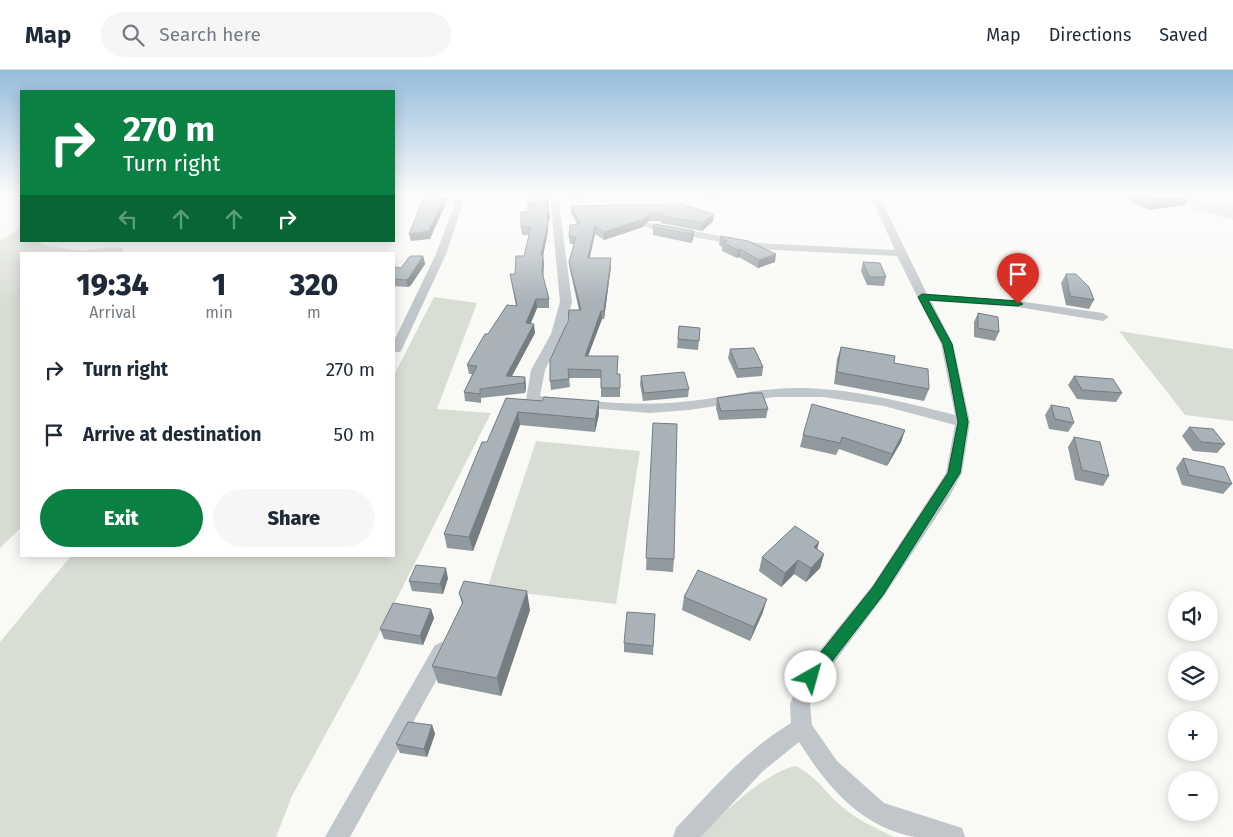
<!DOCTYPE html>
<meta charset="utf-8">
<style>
body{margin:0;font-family:"Fira Sans",sans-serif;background:#f6f6f7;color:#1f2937;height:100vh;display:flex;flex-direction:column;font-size:19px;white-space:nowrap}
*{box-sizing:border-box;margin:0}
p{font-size:16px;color:#747a83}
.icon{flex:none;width:28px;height:28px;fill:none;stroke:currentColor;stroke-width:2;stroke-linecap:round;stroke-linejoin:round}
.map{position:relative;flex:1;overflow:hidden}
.sheet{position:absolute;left:20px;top:182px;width:375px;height:305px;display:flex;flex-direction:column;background:#fff;border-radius:0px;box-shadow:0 2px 12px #0003}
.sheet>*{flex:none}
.hud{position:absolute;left:20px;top:20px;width:375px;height:152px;border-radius:0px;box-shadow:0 2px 12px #0003;background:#0b8043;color:#fff;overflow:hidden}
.controls{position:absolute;left:1168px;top:521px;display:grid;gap:10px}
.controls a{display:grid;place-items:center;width:50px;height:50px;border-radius:50%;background:#fff;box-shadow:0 2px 12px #0003;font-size:25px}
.pin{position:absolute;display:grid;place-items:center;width:42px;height:42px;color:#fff;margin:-51px -21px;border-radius:50% 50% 50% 0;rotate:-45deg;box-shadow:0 0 5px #0007}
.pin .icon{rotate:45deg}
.me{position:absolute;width:55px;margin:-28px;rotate:38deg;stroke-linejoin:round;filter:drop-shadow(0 0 4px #0008)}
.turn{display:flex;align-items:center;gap:18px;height:105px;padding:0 20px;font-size:22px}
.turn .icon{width:65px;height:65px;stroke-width:2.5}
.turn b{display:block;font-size:35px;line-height:42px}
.lanes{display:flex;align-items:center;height:48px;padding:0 20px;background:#0003;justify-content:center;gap:25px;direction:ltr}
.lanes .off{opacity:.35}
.eta{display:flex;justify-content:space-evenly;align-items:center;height:85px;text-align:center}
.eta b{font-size:30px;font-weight:800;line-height:35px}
.cta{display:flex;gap:10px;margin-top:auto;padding:10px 20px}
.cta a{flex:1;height:58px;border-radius:30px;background:#0b8043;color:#fff;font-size:20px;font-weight:800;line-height:58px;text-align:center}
.cta a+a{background:#f6f6f7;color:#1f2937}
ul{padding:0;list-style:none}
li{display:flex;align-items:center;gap:15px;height:65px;padding:0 20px}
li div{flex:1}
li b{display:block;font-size:19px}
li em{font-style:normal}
header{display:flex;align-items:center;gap:30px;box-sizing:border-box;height:70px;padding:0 25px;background:#fff;border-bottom:1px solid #e0e1e3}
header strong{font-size:24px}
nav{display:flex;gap:28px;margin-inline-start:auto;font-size:18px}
.search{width:350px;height:45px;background:#f6f6f7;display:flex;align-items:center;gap:12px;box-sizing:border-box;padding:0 18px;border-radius:28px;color:#747a83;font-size:19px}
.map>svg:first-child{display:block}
.green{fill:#d9ded5}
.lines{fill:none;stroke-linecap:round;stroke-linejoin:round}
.minor{fill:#c1c6ca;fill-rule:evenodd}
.wall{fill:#90999e}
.shaded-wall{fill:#767d81}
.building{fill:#a8b2b8;stroke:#767d81}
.route{fill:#0b8043;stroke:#07532c}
</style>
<header>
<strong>Map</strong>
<div class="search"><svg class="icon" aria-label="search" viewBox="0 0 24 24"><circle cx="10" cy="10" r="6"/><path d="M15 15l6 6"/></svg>Search here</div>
<nav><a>Map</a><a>Directions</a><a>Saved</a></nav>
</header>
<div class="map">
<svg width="1233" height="767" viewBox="0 0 1233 767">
<rect width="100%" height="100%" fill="#f9f9f6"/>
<path class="green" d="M 1177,125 C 1197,125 1213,135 1233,134 L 1233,150 L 1190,138 L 1200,137 Z
M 21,155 L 21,171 L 38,171 L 43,175 L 81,181 L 111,177 L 122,178 L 124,182 L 21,184 L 21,458 L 0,478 L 0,170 L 17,161 Z
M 434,227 L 477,233 L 437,339 L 491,343 L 359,603 L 292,726 L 276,767 L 0,767 L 0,572 L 71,486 L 394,486 L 394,305 Z
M 1119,261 L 1233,279 L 1233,351 L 1185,345 Z
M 536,371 L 640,381 L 616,534 L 487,519 Z
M 796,696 C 818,708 822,719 840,735 C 855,749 876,758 894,767 L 700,767 C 720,745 767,701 796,696 Z"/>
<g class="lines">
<path class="minor" d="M 458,125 L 466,125 L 446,184 L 402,279 L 400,282 L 394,282 L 394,271 L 436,184 Z
M 550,125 L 558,125 L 572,232 L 563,264 L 545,300 L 540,326 C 583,330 626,336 669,333 C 714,331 757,317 801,318 C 854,319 904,332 955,345 L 941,274 L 897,186 L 759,179 L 650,159 L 645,156 L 650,153 L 759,173 L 895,180 L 870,125 L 1068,125 L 1064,128 L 1015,131 L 881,130 L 927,224 L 1018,231 L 1103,243 L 1109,247 L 1103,251 L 1018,237 L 931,231 L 953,274 L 970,352 L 962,403 L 948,429 L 884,526 L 819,613 L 810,634 L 812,655 L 837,691 L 884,733 L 962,758 L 965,767 C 949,767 930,767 915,767 C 860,757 827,716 799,672 L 763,701 L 701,767 L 673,767 L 676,758 C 712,720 746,680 791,653 L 790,634 L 804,600 L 872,516 L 946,403 L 955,355 L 884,336 L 823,327 L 774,327 L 689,340 L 650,343 L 528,333 L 526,330 L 531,300 L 551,264 L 560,232 Z
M 442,572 L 449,575 L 452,581 L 449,587 L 350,767 L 325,767 L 435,575 Z"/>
</g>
<path class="wall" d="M 526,125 L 548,125 L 549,138 L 548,138 L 549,142 L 550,150 L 548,151 L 548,161 L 543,186 L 544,194 L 543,206 L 549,229 L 549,238 L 537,238 L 531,253 L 535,263 L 512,306 L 525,307 L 526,317 L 525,323 L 481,328 L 481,333 L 465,331 L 464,322 L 472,304 L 469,304 L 467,295 L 488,264 L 516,236 L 510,204 L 515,204 L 524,186 L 529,165 L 522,165 L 521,157 L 528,142 L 528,128 Z
M 632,125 L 639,125 L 639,129 Z
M 670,125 L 723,125 L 722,130 Z
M 1127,125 L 1190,125 L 1184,135 L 1148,140 L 1127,129 L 1128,126 Z
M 681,134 L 713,151 L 702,161 L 660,153 L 661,151 L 649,151 L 643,157 L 604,170 L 595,164 L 589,188 L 611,188 L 611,196 L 604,249 L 602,249 L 588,286 L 617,304 L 620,304 L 620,327 L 601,327 L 601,308 L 569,308 L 570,317 L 551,320 L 550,311 L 579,240 L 570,200 L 569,192 L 574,174 L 570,174 L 569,167 L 577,154 L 571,143 L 571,136 Z
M 653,157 L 694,161 L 693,169 L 691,173 L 653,165 Z
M 720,167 L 775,192 L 758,198 L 739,187 L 737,188 L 722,181 L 722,177 L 719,175 Z
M 423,186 L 425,194 L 411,215 L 408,217 L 394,216 L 394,197 L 401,198 Z
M 863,192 L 886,207 L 884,216 L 867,215 L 861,201 Z
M 1066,204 L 1094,230 L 1089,239 L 1066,235 L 1061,213 Z
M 978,243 L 999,262 L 995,271 L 974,267 L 974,252 Z
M 679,256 L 700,258 L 698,280 L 677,278 Z
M 841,277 L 894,293 L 929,319 L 924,331 L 834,314 L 837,289 Z
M 730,279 L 763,297 L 762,306 L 737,308 L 728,288 Z
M 641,306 L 689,319 L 688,327 L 643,331 L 640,314 Z
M 1074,306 L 1122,323 L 1116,332 L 1077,329 L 1068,315 Z
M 506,328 L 542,331 L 599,331 L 599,344 L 595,362 L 520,355 L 473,481 L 447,478 L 444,464 L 487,372 Z
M 717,328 L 768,339 L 766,348 L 719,350 L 716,338 Z
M 1051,335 L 1074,353 L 1068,362 L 1049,359 L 1045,345 Z
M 653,353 L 674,489 L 673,502 L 646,500 Z
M 1189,357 L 1225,374 L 1217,383 L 1193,381 L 1182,366 Z
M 905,360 L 901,372 L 887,396 L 839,379 L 836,385 L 800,377 L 803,365 Z
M 1074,367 L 1109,406 L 1103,416 L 1075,410 L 1068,377 Z
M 1183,388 L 1232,414 L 1223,424 L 1182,415 L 1176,398 Z
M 819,472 L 817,480 L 824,484 L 820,498 L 806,512 L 794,504 L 781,517 L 759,501 L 762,487 Z
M 448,508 L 443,524 L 412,521 L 409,511 Z
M 459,523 L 530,540 L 501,626 L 438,613 L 432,596 L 462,534 Z
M 684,527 L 763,542 L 750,571 L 682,540 Z
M 431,539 L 434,548 L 423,575 L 384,569 L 380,559 Z
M 655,544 L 653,585 L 624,582 L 624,573 Z
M 432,655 L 435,664 L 427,687 L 400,683 L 396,674 Z"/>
<path class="shaded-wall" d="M 443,125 L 447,125 L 448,129 L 430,169 L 411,171 L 409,164 Z
M 571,125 L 595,125 L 571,131 Z
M 1181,125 L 1190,125 L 1184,135 L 1148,140 L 1154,128 Z
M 549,130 L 549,138 L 545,138 L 545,131 Z
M 536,133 L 537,140 L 529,143 L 528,135 Z
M 549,142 L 550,150 L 548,151 L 548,161 L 543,186 L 544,194 L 543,211 L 541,185 L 547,143 Z
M 649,144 L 649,151 L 643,157 L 604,170 L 604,162 Z
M 714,144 L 713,151 L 702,161 L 702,153 Z
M 595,156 L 595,164 L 588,196 L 588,188 Z
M 694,161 L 693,169 L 691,173 L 691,164 Z
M 740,179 L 739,187 L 737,188 L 738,180 Z
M 776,184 L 775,192 L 758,198 L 759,190 Z
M 423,186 L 425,194 L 411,215 L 408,217 L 406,210 Z
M 611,188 L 611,196 L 604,249 L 604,241 Z
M 536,229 L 537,238 L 527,262 L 526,253 Z
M 601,241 L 602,249 L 585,294 L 585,286 Z
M 534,254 L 535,263 L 507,315 L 506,306 Z
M 525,307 L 526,317 L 525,323 L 524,313 Z
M 599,331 L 599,344 L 595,362 L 595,349 Z
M 518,342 L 520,355 L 473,481 L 469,467 Z
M 905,360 L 901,372 L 887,396 L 892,384 Z
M 819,472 L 815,486 L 814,477 Z
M 824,484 L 820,498 L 806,512 L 811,498 Z
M 798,490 L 794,504 L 781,517 L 785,503 Z
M 446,498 L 448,508 L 443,524 L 440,514 Z
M 527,521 L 530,540 L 501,626 L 497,608 Z
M 767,529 L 763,542 L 750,571 L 754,557 Z
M 431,539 L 434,548 L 423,575 L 420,566 Z
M 432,655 L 435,664 L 427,687 L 424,679 Z"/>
<path class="building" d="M 425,125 L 445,125 L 429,161 L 409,164 Z
M 528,125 L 548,125 L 549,130 L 545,131 L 549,142 L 547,143 L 548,153 L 541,185 L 543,185 L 542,202 L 549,229 L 536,229 L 526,253 L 534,254 L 506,306 L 525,307 L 524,313 L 480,319 L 480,324 L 464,322 L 477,296 L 467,295 L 485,264 L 488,264 L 507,235 L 517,236 L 510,204 L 515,204 L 516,186 L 524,186 L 531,157 L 521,157 L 521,142 L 528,142 L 528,136 L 539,136 L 536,133 L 528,135 Z
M 1147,125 L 1181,125 L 1154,128 Z
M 681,134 L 714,144 L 702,153 L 661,146 L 662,143 L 649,144 L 644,149 L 604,162 L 595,156 L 588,188 L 611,188 L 604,241 L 601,241 L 585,286 L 618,286 L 617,304 L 620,304 L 620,318 L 601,318 L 601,300 L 568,299 L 569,309 L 550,311 L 550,290 L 568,251 L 569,240 L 581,240 L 569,192 L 576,167 L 569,167 L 570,155 L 580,154 L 571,136 Z
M 655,154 L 694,161 L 691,164 L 653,157 Z
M 721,166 L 748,171 L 776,184 L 759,190 L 740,179 L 738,180 L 723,173 L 727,171 L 720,167 Z
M 410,186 L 423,186 L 409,208 L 406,210 L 394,209 L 394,197 L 401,198 Z
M 863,192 L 880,193 L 886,207 L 869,207 Z
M 1066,204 L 1076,204 L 1089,217 L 1094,230 L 1070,226 Z
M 978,243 L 998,247 L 999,262 L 978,258 Z
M 679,256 L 700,258 L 699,271 L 678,269 Z
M 841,277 L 895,286 L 894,293 L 928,299 L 929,319 L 837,302 Z
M 754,278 L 763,297 L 738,299 L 730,279 Z
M 684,302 L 689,319 L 644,323 L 641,306 Z
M 1074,306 L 1113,309 L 1122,323 L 1082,320 Z
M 751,323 L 762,323 L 768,339 L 721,341 L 717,328 Z
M 544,327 L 599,331 L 595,349 L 518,342 L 469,467 L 444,464 L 482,372 L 487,372 L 506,328 L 542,331 Z
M 812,334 L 905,360 L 892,384 L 842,367 L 840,373 L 803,365 Z
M 1051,335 L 1069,338 L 1074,353 L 1055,349 Z
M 653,353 L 677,354 L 674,489 L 646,488 Z
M 1189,357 L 1213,359 L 1225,374 L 1201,372 Z
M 1074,367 L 1100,372 L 1109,406 L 1082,400 Z
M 1183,388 L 1224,397 L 1232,414 L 1189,405 Z
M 795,456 L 819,472 L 814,477 L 824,484 L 811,498 L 798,490 L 785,503 L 762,487 Z
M 416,495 L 446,498 L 440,514 L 409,511 Z
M 698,500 L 767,529 L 754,557 L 684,527 Z
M 464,511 L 527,521 L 497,608 L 432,596 L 463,532 L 459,523 Z
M 393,533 L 431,539 L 420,566 L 380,559 Z
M 627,542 L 655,544 L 653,576 L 624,573 Z
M 408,652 L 432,655 L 424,679 L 396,674 Z"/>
<linearGradient id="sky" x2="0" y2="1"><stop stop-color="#95bcdc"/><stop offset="0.54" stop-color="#fcfcfb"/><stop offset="1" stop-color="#fcfcfb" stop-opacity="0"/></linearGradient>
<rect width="1233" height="232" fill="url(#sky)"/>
<path class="route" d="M 922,224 L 1018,231 L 1023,234 L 1018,236 L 928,230 L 952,274 L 968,352 L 960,403 L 883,525 L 816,612 L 811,614 L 805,612 L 803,607 L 805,602 L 873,517 L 948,403 L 958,352 L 949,302 L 943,274 L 918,227 Z"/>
</svg>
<div class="controls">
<a><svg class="icon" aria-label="sound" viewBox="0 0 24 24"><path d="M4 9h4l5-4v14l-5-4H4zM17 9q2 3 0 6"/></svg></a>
<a><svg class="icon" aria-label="layers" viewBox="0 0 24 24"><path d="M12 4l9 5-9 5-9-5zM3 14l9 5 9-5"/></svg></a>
<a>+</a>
<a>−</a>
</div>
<div class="pin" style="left:1018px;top:234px;background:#d93025"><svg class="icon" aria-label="arrive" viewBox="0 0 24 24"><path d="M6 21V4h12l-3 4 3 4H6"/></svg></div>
<svg class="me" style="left:811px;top:607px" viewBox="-20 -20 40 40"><circle r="19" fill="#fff"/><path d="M0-13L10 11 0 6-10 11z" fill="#0b8043"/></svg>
<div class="hud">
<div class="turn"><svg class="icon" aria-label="right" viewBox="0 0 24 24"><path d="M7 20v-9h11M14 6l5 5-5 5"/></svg><div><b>270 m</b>Turn right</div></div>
<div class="lanes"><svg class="icon off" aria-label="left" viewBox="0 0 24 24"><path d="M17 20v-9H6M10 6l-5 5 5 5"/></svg><svg class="icon off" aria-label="ahead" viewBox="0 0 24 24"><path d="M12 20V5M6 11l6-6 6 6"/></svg><svg class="icon off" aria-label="ahead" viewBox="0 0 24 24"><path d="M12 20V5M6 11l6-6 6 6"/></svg><svg class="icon" aria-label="right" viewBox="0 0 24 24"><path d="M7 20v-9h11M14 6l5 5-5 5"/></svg></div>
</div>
<section class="sheet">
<div class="eta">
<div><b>19:34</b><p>Arrival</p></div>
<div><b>1</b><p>min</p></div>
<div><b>320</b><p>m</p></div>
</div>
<ul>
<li><svg class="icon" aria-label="right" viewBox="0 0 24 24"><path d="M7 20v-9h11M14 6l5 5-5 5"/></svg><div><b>Turn right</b></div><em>270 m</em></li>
<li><svg class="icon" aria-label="arrive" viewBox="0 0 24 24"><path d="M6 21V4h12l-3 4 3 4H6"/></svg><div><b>Arrive at destination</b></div><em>50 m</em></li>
</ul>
<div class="cta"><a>Exit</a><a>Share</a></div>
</section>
</div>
